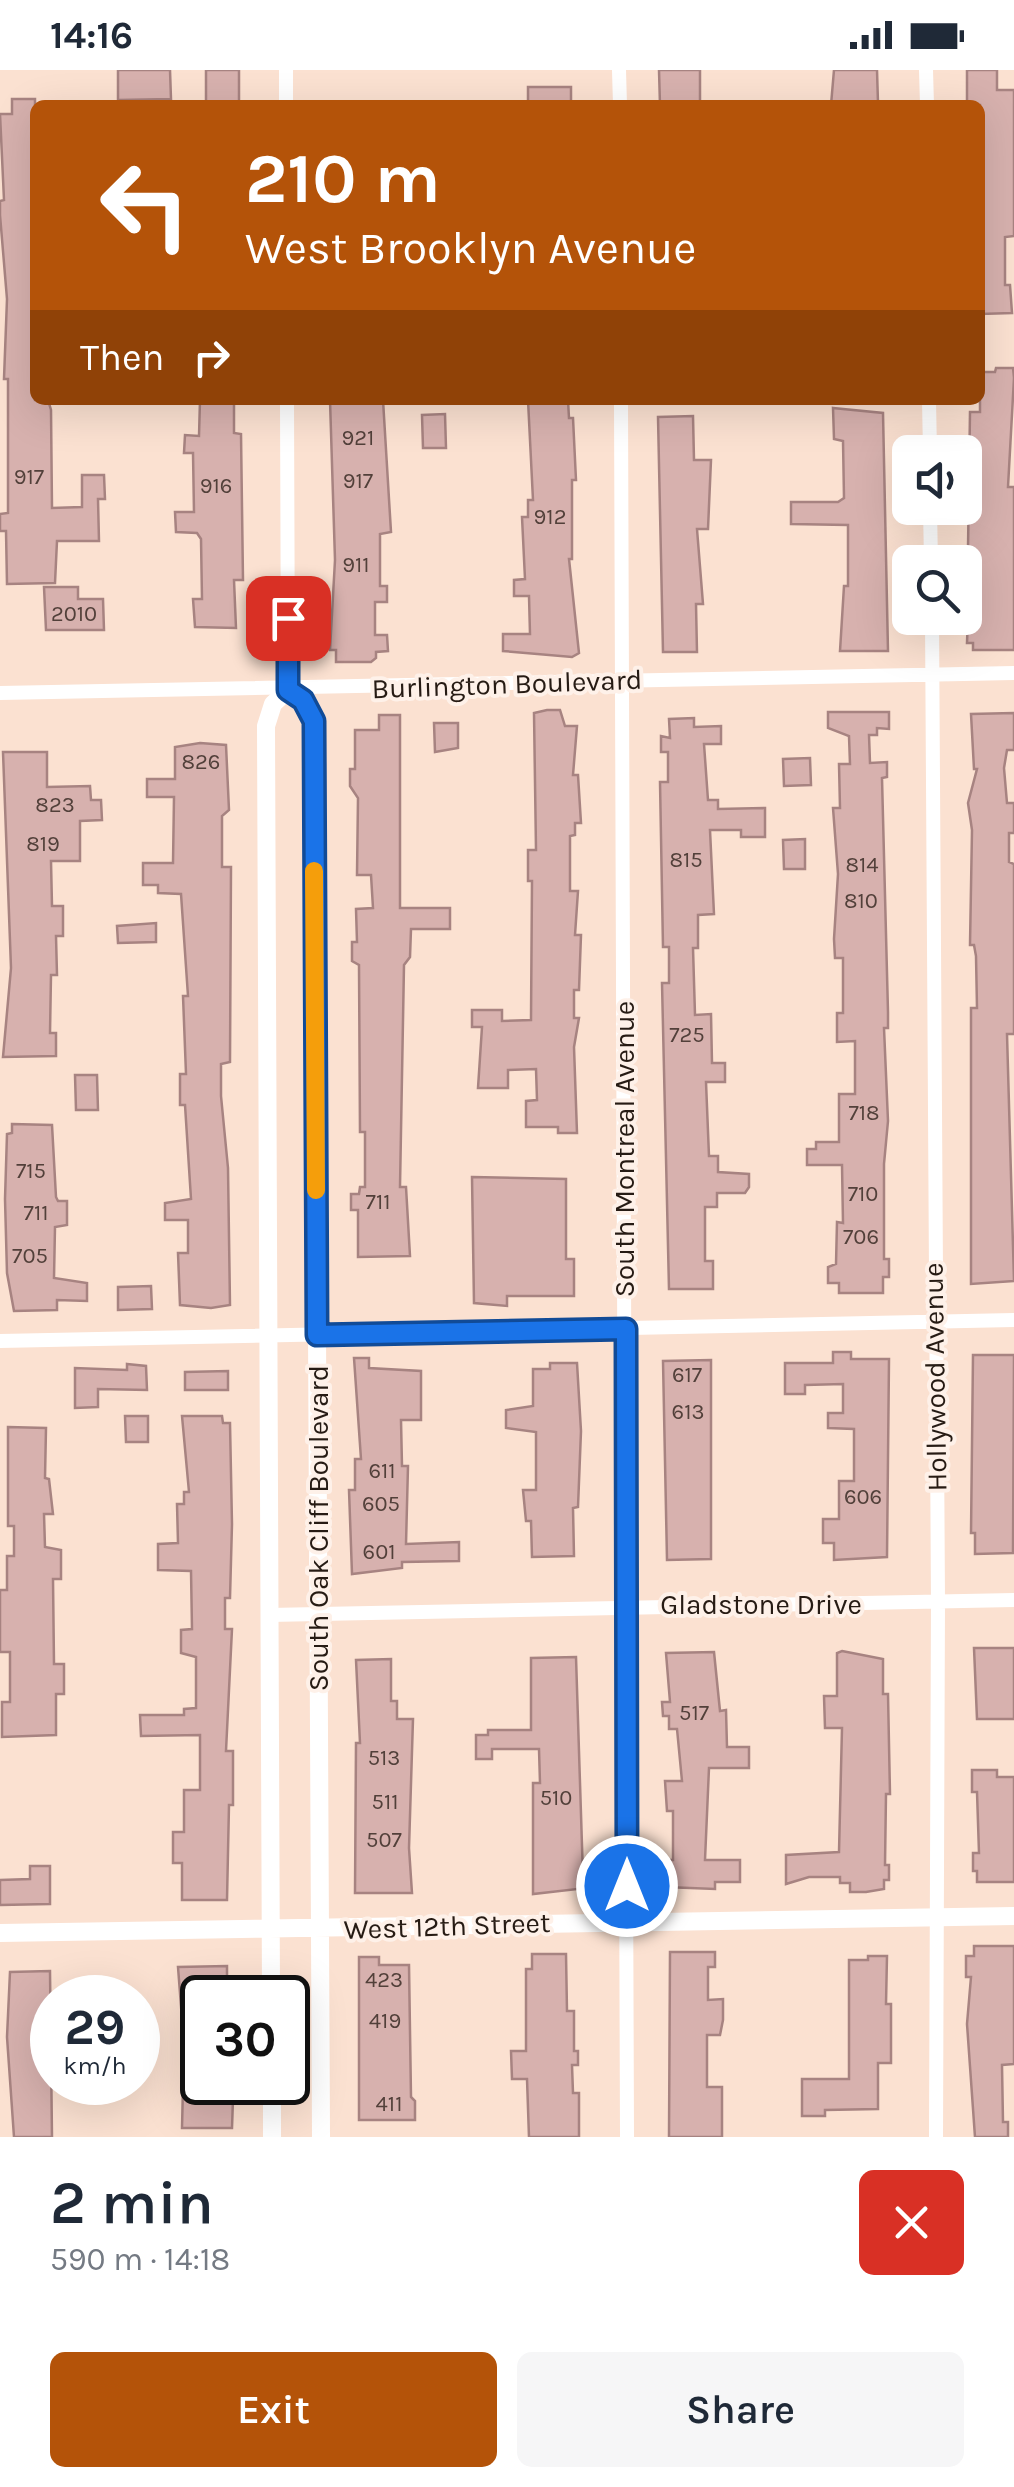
<!DOCTYPE html>
<meta charset="utf-8">
<style>
body{margin:0;font-family:Karla,sans-serif;background:#f6f6f7;color:#1f2937;height:100vh;display:flex;flex-direction:column;font-size:38px;white-space:nowrap}
*{box-sizing:border-box;margin:0}
p{font-size:32px;color:#747a83}
.icon{flex:none;width:55px;height:55px;fill:none;stroke:currentColor;stroke-width:2;stroke-linecap:round;stroke-linejoin:round}
.map{position:relative;height:2067px;overflow:hidden}
.panel{display:flex;flex-direction:column;background:#fff;flex:1}
.panel>*{flex:none}
.banner{position:absolute;left:30px;top:30px;width:955px;height:305px;border-radius:15px;box-shadow:0 10px 40px #0002;background:#b45309;color:#fff;overflow:hidden}
.fabs{position:absolute;left:892px;top:365px;display:grid;gap:20px}
.fabs a{display:grid;place-items:center;width:90px;height:90px;border-radius:15px;background:#fff;box-shadow:0 10px 40px #0002;font-size:50px}
.speed{position:absolute;left:30px;top:1905px;display:flex;gap:20px;font-size:50px;font-weight:700;text-align:center}
.speed>*{display:grid;place-content:center;width:130px;height:130px;border-radius:50%;background:#fff;box-shadow:0 10px 40px #0002;line-height:1}
.speed small{font-size:25px;font-weight:400}
.speed .limit{border:5px solid #111;border-radius:15px;background:#fff;color:#111}
.pin{position:absolute;display:grid;place-items:center;width:85px;height:85px;color:#fff;margin:-42px;border-radius:20px;box-shadow:0 5px 15px #0006}
.me{position:absolute;width:110px;margin:-55px;rotate:0deg;stroke-linejoin:round;filter:drop-shadow(0 0 8px #0008)}
.turn{display:flex;align-items:center;gap:35px;height:210px;padding:0 50px;font-size:45px}
.turn .icon{width:130px;height:130px;stroke-width:2.5}
.turn b{display:block;font-size:70px;line-height:85px}
.then{display:flex;align-items:center;height:95px;padding:0 50px;background:#0003;gap:20px;font-size:38px}
.round{display:grid;place-items:center;flex:none;width:105px;height:105px;border-radius:15px;background:#f6f6f7}
.head{display:flex;align-items:center;justify-content:space-between;height:170px;padding:0 50px}
h1{font-size:60px;font-weight:600;line-height:75px}
.primary-button{display:flex;gap:20px;margin-top:auto;padding:20px 50px}
.primary-button a{flex:1;height:115px;border-radius:15px;background:#b45309;color:#fff;font-size:40px;font-weight:600;line-height:115px;text-align:center}
.primary-button a+a{background:#f6f6f7;color:#1f2937}
.status{display:flex;justify-content:space-between;align-items:center;height:70px;padding:0 50px;background:#fff;direction:ltr}
.status svg{height:28px;fill:currentColor}
.map>svg:first-child{display:block}
.building{fill:#d7b1ae;stroke:#a78381;stroke-width:2.5}
.lines{fill:none;stroke-linecap:round;stroke-linejoin:round}
.minor{stroke:#fff;stroke-width:14}
.tertiary{stroke:#fff;stroke-width:18}
.route-casing{stroke:#114b97;stroke-width:25}
.route{stroke:#1a73e8;stroke-width:18}
.slow{stroke:#f59e0b;stroke-width:18}
.labels{text-anchor:middle;dominant-baseline:central;stroke-width:8;stroke-linejoin:round;paint-order:stroke}
.number-label{font-size:22px;fill:#52403a}
.street-label{font-size:28px;fill:#261b14;stroke:#fef1e9}
</style>
<div class="status"><b>14:16</b><svg viewBox="0 0 49 12"><path d="M0 12V9h3v3zM5 12V6h3v6zM10 12V3h3v9zM15 12V0h3v12zM26 1h20v11H26zM47 4h2v5h-2z"/></svg></div>
<div class="map">
<svg width="1014" height="2067" viewBox="0 0 1014 2067">
<rect width="100%" height="100%" fill="#fbe1d1"/>
<path class="building" d="M 118,0 L 170,0 L 171,29 L 118,30 Z
M 206,0 L 239,0 L 239,35 L 206,35 Z
M 659,0 L 700,0 L 700,35 L 660,35 Z
M 834,0 L 877,0 L 878,33 L 831,35 Z
M 967,0 L 997,0 L 997,20 L 1014,20 L 1014,166 L 1005,167 L 1005,215 L 1010,215 L 1012,243 L 980,244 L 980,35 L 967,35 Z
M 528,17 L 571,17 L 571,34 L 528,35 Z
M 12,29 L 35,29 L 35,330 L 48,330 L 51,340 L 52,438 L 82,437 L 82,405 L 104,405 L 105,429 L 98,429 L 99,471 L 57,471 L 55,513 L 7,514 L 6,461 L 0,461 L 0,444 L 8,443 L 8,309 L 4,309 L 7,229 L 0,145 L 0,131 L 4,130 L 0,44 L 12,44 Z
M 996,298 L 1013,298 L 1014,308 L 1008,417 L 1014,417 L 1014,580 L 973,580 L 973,573 L 967,573 L 969,521 L 975,521 L 975,480 L 968,479 L 970,342 L 980,342 L 980,302 L 995,302 Z
M 200,330 L 234,330 L 234,363 L 241,364 L 243,510 L 234,510 L 236,558 L 195,557 L 193,529 L 202,529 L 201,469 L 197,463 L 176,462 L 175,442 L 194,442 L 193,383 L 184,383 L 185,365 L 199,366 Z
M 330,330 L 383,330 L 391,462 L 380,464 L 380,516 L 387,516 L 387,532 L 375,532 L 375,565 L 387,565 L 388,581 L 376,582 L 376,588 L 371,592 L 336,592 L 336,580 L 330,580 L 335,490 Z
M 528,330 L 568,330 L 569,348 L 573,348 L 576,410 L 572,410 L 572,489 L 569,489 L 579,583 L 572,587 L 503,581 L 503,564 L 530,564 L 529,526 L 514,526 L 514,510 L 525,509 L 522,447 L 528,447 L 528,430 L 533,430 Z
M 833,338 L 883,343 L 888,581 L 840,581 L 844,516 L 848,516 L 848,455 L 791,454 L 791,432 L 838,432 L 844,428 L 843,371 L 834,369 Z
M 445,344 L 446,378 L 423,378 L 422,345 Z
M 693,346 L 694,390 L 711,390 L 708,459 L 697,459 L 703,534 L 696,534 L 697,582 L 663,582 L 658,347 Z
M 44,517 L 78,517 L 78,529 L 103,529 L 104,560 L 46,560 Z
M 547,640 L 560,640 L 565,656 L 577,656 L 573,705 L 578,705 L 581,753 L 575,753 L 575,765 L 570,766 L 570,821 L 578,821 L 575,865 L 581,865 L 579,920 L 574,920 L 574,948 L 579,948 L 574,977 L 577,1063 L 558,1063 L 558,1057 L 526,1057 L 526,1031 L 537,1030 L 536,999 L 508,1000 L 508,1018 L 478,1018 L 482,957 L 472,957 L 472,940 L 502,940 L 502,951 L 531,950 L 532,811 L 528,811 L 528,780 L 536,780 L 534,643 Z
M 828,642 L 889,642 L 889,659 L 877,658 L 877,665 L 869,665 L 870,693 L 887,692 L 887,707 L 882,708 L 888,942 L 888,958 L 884,958 L 888,1051 L 884,1094 L 884,1189 L 889,1189 L 889,1207 L 883,1207 L 883,1223 L 839,1223 L 839,1213 L 828,1213 L 828,1197 L 836,1194 L 837,1152 L 843,1153 L 842,1095 L 807,1095 L 807,1079 L 816,1079 L 816,1072 L 839,1072 L 839,1024 L 855,1024 L 855,971 L 837,972 L 837,943 L 843,943 L 843,888 L 835,888 L 834,869 L 838,804 L 833,738 L 840,738 L 839,694 L 850,694 L 849,666 L 828,658 Z
M 1014,643 L 1014,680 L 1007,680 L 1004,698 L 1007,733 L 1014,733 L 1014,763 L 1009,763 L 1009,792 L 1014,794 L 1014,964 L 1007,964 L 1014,1211 L 971,1214 L 971,938 L 977,938 L 976,886 L 974,875 L 970,875 L 972,760 L 968,733 L 977,699 L 974,699 L 971,644 Z
M 379,645 L 400,645 L 400,838 L 450,838 L 450,859 L 411,859 L 410,887 L 404,895 L 400,1117 L 406,1117 L 410,1186 L 358,1187 L 358,1140 L 351,1140 L 351,1124 L 359,1124 L 360,1117 L 365,1117 L 365,1062 L 360,1062 L 359,895 L 352,891 L 352,872 L 357,872 L 356,839 L 373,838 L 371,805 L 357,805 L 358,728 L 350,716 L 350,699 L 355,699 L 355,660 L 379,660 Z
M 694,648 L 694,657 L 721,656 L 721,674 L 704,674 L 708,730 L 718,730 L 718,739 L 765,738 L 765,767 L 741,767 L 741,760 L 710,760 L 714,844 L 698,845 L 698,878 L 693,878 L 695,945 L 711,944 L 712,993 L 725,993 L 725,1012 L 706,1012 L 709,1086 L 718,1086 L 718,1102 L 749,1104 L 749,1117 L 745,1123 L 717,1123 L 717,1137 L 705,1137 L 705,1191 L 713,1191 L 713,1219 L 669,1219 L 662,913 L 669,913 L 669,877 L 663,877 L 660,712 L 668,712 L 668,682 L 661,682 L 661,666 L 670,668 L 669,649 Z
M 434,653 L 458,653 L 458,678 L 435,682 Z
M 200,673 L 226,675 L 229,740 L 222,746 L 222,797 L 231,797 L 230,992 L 221,994 L 221,1026 L 228,1098 L 230,1235 L 211,1238 L 180,1235 L 178,1183 L 188,1183 L 188,1150 L 165,1150 L 165,1133 L 191,1129 L 185,1035 L 180,1035 L 180,1004 L 186,1004 L 183,926 L 188,926 L 181,824 L 158,823 L 158,815 L 143,815 L 143,793 L 173,793 L 174,727 L 147,727 L 147,709 L 175,709 L 175,677 Z
M 3,682 L 47,682 L 47,717 L 90,716 L 91,730 L 101,730 L 102,750 L 80,751 L 80,791 L 51,791 L 52,836 L 63,836 L 63,866 L 56,866 L 57,905 L 51,905 L 50,963 L 56,963 L 56,986 L 3,987 L 11,898 Z
M 810,688 L 811,715 L 784,716 L 783,689 Z
M 805,769 L 805,799 L 784,799 L 783,770 Z
M 156,853 L 156,872 L 118,873 L 117,856 Z
M 75,1005 L 97,1005 L 98,1040 L 76,1040 Z
M 12,1054 L 52,1055 L 56,1127 L 58,1131 L 67,1131 L 67,1155 L 55,1157 L 54,1208 L 87,1213 L 87,1231 L 57,1230 L 57,1240 L 14,1241 L 7,1203 L 5,1129 L 7,1064 L 12,1063 Z
M 472,1107 L 566,1109 L 566,1189 L 574,1189 L 574,1226 L 507,1226 L 507,1236 L 474,1233 Z
M 151,1216 L 152,1239 L 118,1240 L 118,1217 Z
M 833,1282 L 851,1282 L 851,1289 L 889,1289 L 887,1487 L 834,1490 L 834,1473 L 823,1473 L 823,1449 L 839,1449 L 839,1411 L 854,1411 L 854,1359 L 828,1358 L 828,1343 L 843,1343 L 843,1314 L 805,1315 L 805,1324 L 785,1324 L 785,1293 L 833,1293 Z
M 973,1285 L 1014,1285 L 1013,1483 L 975,1484 L 975,1463 L 971,1463 Z
M 354,1288 L 369,1288 L 369,1298 L 421,1301 L 421,1350 L 401,1350 L 402,1396 L 408,1396 L 406,1474 L 459,1472 L 459,1491 L 402,1492 L 402,1498 L 352,1504 L 349,1420 L 355,1420 L 355,1389 L 361,1389 Z
M 711,1290 L 711,1489 L 667,1490 L 663,1291 Z
M 550,1293 L 577,1293 L 581,1361 L 578,1437 L 573,1438 L 574,1486 L 532,1487 L 531,1451 L 526,1451 L 523,1420 L 536,1420 L 536,1362 L 506,1358 L 506,1340 L 533,1336 L 533,1299 L 550,1299 Z
M 127,1294 L 146,1296 L 147,1320 L 98,1319 L 98,1337 L 75,1338 L 75,1298 L 127,1300 Z
M 228,1301 L 228,1320 L 185,1320 L 185,1302 Z
M 125,1346 L 148,1346 L 148,1372 L 126,1372 Z
M 182,1346 L 222,1346 L 223,1353 L 230,1353 L 232,1454 L 230,1528 L 225,1528 L 225,1559 L 232,1559 L 226,1681 L 233,1681 L 233,1735 L 229,1735 L 227,1830 L 182,1830 L 182,1793 L 173,1793 L 173,1762 L 184,1762 L 184,1720 L 200,1720 L 200,1665 L 141,1666 L 140,1645 L 184,1645 L 184,1639 L 196,1638 L 196,1587 L 181,1583 L 181,1560 L 192,1559 L 191,1501 L 158,1500 L 158,1474 L 178,1473 L 177,1434 L 184,1434 L 184,1422 L 189,1422 Z
M 8,1357 L 46,1358 L 45,1408 L 49,1409 L 53,1444 L 44,1444 L 45,1477 L 61,1480 L 61,1509 L 53,1509 L 54,1594 L 64,1594 L 64,1624 L 56,1624 L 56,1665 L 2,1667 L 2,1632 L 10,1632 L 10,1582 L 0,1582 L 0,1520 L 7,1520 L 7,1486 L 14,1486 L 14,1456 L 8,1456 Z
M 974,1578 L 1014,1578 L 1014,1649 L 977,1649 Z
M 842,1581 L 883,1589 L 883,1624 L 888,1624 L 890,1724 L 886,1724 L 885,1795 L 889,1795 L 889,1810 L 884,1810 L 884,1819 L 866,1822 L 850,1822 L 850,1813 L 840,1813 L 840,1807 L 809,1807 L 786,1814 L 786,1785 L 839,1782 L 842,1658 L 825,1658 L 824,1626 L 837,1626 L 837,1583 Z
M 714,1582 L 720,1641 L 726,1640 L 727,1677 L 749,1677 L 749,1698 L 709,1698 L 705,1790 L 740,1790 L 740,1812 L 715,1812 L 715,1819 L 665,1817 L 665,1790 L 673,1790 L 673,1741 L 667,1741 L 665,1711 L 682,1711 L 677,1659 L 669,1659 L 669,1646 L 663,1646 L 662,1632 L 670,1632 L 666,1583 Z
M 576,1587 L 583,1807 L 578,1807 L 578,1819 L 533,1824 L 533,1713 L 540,1713 L 539,1679 L 492,1679 L 492,1689 L 476,1689 L 476,1665 L 488,1665 L 488,1660 L 531,1660 L 531,1588 Z
M 391,1589 L 391,1631 L 397,1631 L 397,1649 L 413,1649 L 409,1778 L 412,1823 L 355,1823 L 356,1673 L 360,1673 L 356,1590 Z
M 972,1700 L 997,1700 L 997,1707 L 1014,1707 L 1014,1812 L 977,1812 L 977,1801 L 973,1801 L 973,1783 L 979,1783 L 977,1722 L 972,1722 Z
M 30,1796 L 50,1796 L 50,1834 L 0,1835 L 0,1810 L 30,1809 Z
M 974,1876 L 1014,1876 L 1014,1994 L 1002,1995 L 1003,2052 L 1008,2052 L 1008,2067 L 975,2067 L 967,1954 L 971,1907 L 966,1907 L 966,1886 L 974,1886 Z
M 670,1882 L 715,1882 L 715,1897 L 708,1897 L 708,1930 L 723,1929 L 723,1950 L 720,1965 L 707,1965 L 707,2017 L 722,2017 L 722,2067 L 669,2067 Z
M 532,1884 L 566,1884 L 567,1941 L 574,1941 L 574,1981 L 578,1981 L 578,1995 L 572,1995 L 573,2023 L 579,2023 L 579,2067 L 529,2067 L 527,2009 L 512,2009 L 511,1981 L 526,1981 L 526,1899 L 532,1899 Z
M 868,1886 L 887,1886 L 886,1934 L 891,1934 L 891,1993 L 878,1993 L 878,2039 L 825,2040 L 825,2046 L 802,2046 L 802,2009 L 849,2009 L 849,1890 L 868,1890 Z
M 359,1887 L 379,1887 L 379,1895 L 409,1895 L 411,2027 L 415,2031 L 415,2050 L 359,2050 Z
M 227,1896 L 227,1928 L 202,1928 L 202,2029 L 233,2029 L 232,2058 L 182,2058 L 184,1975 L 178,1897 Z
M 50,1901 L 52,2067 L 14,2067 L 7,1967 L 10,1902 Z"/>
<g class="lines">
<path class="minor" d="M 286,0 L 286,35
M 619,0 L 620,35
M 926,0 L 927,35
M 287,330 L 288,620
M 621,330 L 627,2067
M 929,330 L 930,382
M 930,438 L 931,492
M 932,548 L 938,1532 L 936,2067
M 0,623 L 1014,603
M 0,1271 L 1014,1250
M 269,1545 L 1014,1530"/>
<path class="tertiary" d="M 0,1863 L 1014,1846
M 271,1928 L 266,656 L 273,634 L 288,620 L 303,630 L 314,651 L 321,2067
M 272,2012 L 272,2067"/>
</g>
<g class="lines">
<defs>
<path id="route" d="M 288,548 L 288,620 L 303,630 L 314,651 L 317,1265 L 626,1259 L 627,1816"/>
</defs>
<use href="#route" class="route-casing"/>
<use href="#route" class="route"/>
<path class="slow" d="M 314,801 L 316,1120"/>
</g>
<g class="labels">
<g class="number-label">
<text x="358" y="368">921</text>
<text x="29" y="407">917</text>
<text x="358" y="411">917</text>
<text x="216" y="416">916</text>
<text x="550" y="447">912</text>
<text x="356" y="495">911</text>
<text x="74" y="544">2010</text>
<text x="201" y="692">826</text>
<text x="55" y="735">823</text>
<text x="43" y="774">819</text>
<text x="686" y="790">815</text>
<text x="862" y="795">814</text>
<text x="861" y="831">810</text>
<text x="687" y="965">725</text>
<text x="864" y="1043">718</text>
<text x="31" y="1101">715</text>
<text x="863" y="1124">710</text>
<text x="378" y="1132">711</text>
<text x="36" y="1143">711</text>
<text x="861" y="1167">706</text>
<text x="30" y="1186">705</text>
<text x="687" y="1305">617</text>
<text x="688" y="1342">613</text>
<text x="382" y="1401">611</text>
<text x="863" y="1427">606</text>
<text x="381" y="1434">605</text>
<text x="379" y="1482">601</text>
<text x="694" y="1643">517</text>
<text x="384" y="1688">513</text>
<text x="556" y="1728">510</text>
<text x="385" y="1732">511</text>
<text x="384" y="1770">507</text>
<text x="384" y="1910">423</text>
<text x="385" y="1951">419</text>
<text x="389" y="2034">411</text>
</g>
<g class="street-label">
<text transform="translate(507 614) rotate(-2)">Burlington Boulevard</text>
<text transform="translate(624 1079) rotate(-90)">South Montreal Avenue</text>
<text transform="translate(935 1307) rotate(-91)">Hollywood Avenue</text>
<text transform="translate(318 1458) rotate(-90)">South Oak Cliff Boulevard</text>
<text x="761" y="1534">Gladstone Drive</text>
<text transform="translate(447 1856) rotate(-2)">West 12th Street</text>
</g>
</g>
</svg>
<div class="fabs">
<a><svg class="icon" aria-label="sound" viewBox="0 0 24 24"><path d="M4 9h4l5-4v14l-5-4H4zM17 9q2 3 0 6"/></svg></a>
<a><svg class="icon" aria-label="search" viewBox="0 0 24 24"><circle cx="10" cy="10" r="6"/><path d="M15 15l6 6"/></svg></a>
</div>
<div class="speed"><div>29<small>km/h</small></div><div class="limit">30</div></div>
<div class="pin" style="left:288px;top:548px;background:#d93025"><svg class="icon" aria-label="arrive" viewBox="0 0 24 24"><path d="M6 21V4h12l-3 4 3 4H6"/></svg></div>
<svg class="me" style="left:627px;top:1816px" viewBox="-20 -20 40 40"><circle r="17" fill="#1a73e8" stroke="#fff" stroke-width="3"/><path d="M0-11L8 9 0 5-8 9z" fill="#fff"/></svg>
<div class="banner">
<div class="turn"><svg class="icon" aria-label="left" viewBox="0 0 24 24"><path d="M17 20v-9H6M10 6l-5 5 5 5"/></svg><div><b>210 m</b>West Brooklyn Avenue</div></div>
<div class="then">Then<svg class="icon" aria-label="right" viewBox="0 0 24 24"><path d="M7 20v-9h11M14 6l5 5-5 5"/></svg></div>
</div>
</div>
<section class="panel">
<div class="head"><div><h1>2 min</h1><p>590 m · 14:18</p></div><a class="round" style="background:#d93025;color:#fff"><svg class="icon" aria-label="close" viewBox="0 0 24 24"><path d="M6 6l12 12M18 6L6 18"/></svg></a></div>
<div class="primary-button"><a>Exit</a><a>Share</a></div>
</section>
